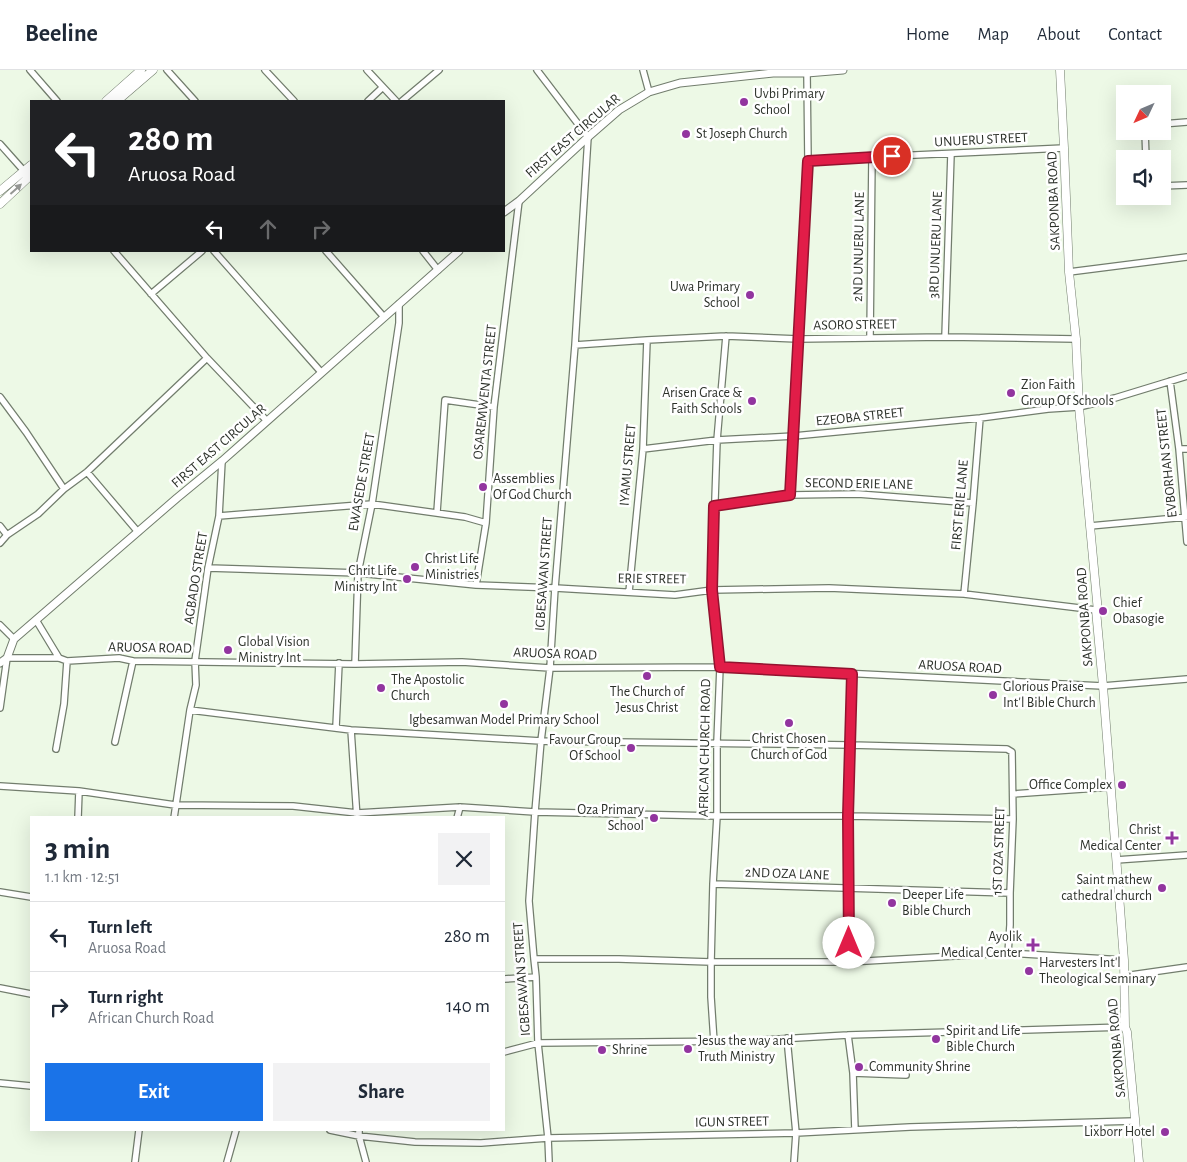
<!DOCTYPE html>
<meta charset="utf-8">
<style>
body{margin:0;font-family:"Alegreya Sans",sans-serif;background:#f2f2f3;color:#1f2937;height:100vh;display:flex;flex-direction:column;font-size:19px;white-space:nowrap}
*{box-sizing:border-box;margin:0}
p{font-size:16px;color:#747a83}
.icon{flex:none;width:28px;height:28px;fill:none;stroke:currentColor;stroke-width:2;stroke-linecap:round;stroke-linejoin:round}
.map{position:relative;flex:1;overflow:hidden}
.drawer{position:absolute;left:30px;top:746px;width:475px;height:315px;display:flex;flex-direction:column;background:#fff;border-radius:0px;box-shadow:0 5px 20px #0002}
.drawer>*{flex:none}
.banner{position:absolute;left:30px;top:30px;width:475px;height:152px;border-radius:0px;box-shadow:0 5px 20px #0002;background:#202124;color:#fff;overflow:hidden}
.needle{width:32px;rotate:226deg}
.buttons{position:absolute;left:1116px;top:15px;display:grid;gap:10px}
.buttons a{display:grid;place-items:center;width:55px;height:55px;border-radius:0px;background:#fff;box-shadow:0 5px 20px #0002;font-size:25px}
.pin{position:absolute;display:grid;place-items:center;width:42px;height:42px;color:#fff;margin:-21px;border:2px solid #fff;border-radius:50%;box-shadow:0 1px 5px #0007}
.me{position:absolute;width:55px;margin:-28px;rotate:0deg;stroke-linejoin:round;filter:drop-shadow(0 0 4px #0008)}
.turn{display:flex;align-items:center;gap:18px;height:105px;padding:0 15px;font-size:22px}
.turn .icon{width:65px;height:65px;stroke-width:2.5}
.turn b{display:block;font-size:35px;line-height:42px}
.lanes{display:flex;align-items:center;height:48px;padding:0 15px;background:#0003;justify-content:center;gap:25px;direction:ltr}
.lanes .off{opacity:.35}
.round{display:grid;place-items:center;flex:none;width:52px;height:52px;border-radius:0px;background:#f2f2f3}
.summary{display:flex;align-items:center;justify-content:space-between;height:85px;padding:0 15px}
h1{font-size:30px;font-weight:700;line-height:38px}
.primary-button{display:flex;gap:10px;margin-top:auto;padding:10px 15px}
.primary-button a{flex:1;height:58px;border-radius:0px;background:#1a73e8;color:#fff;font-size:20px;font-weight:700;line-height:58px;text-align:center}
.primary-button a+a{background:#f2f2f3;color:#1f2937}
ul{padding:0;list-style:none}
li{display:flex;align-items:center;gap:15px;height:70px;padding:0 15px;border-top:1px solid #e0e1e3}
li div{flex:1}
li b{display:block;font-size:19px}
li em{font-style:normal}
header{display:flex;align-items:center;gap:30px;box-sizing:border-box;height:70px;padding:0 25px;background:#fff;border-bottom:1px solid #e0e1e3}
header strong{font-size:24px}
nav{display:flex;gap:28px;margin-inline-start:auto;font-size:18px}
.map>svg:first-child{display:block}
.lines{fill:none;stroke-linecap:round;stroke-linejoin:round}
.minor-casing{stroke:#727d6d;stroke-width:8}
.tertiary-casing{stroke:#727d6d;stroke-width:9}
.secondary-casing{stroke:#727d6d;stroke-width:9}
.minor{stroke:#fff;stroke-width:5.5}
.tertiary{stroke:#fff;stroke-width:7}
.secondary{stroke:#fff;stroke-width:8}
.oneway{fill:#969895}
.route-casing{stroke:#92132f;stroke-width:12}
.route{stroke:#e11d48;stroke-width:9}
.poi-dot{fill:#92359f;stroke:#fff;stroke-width:2}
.labels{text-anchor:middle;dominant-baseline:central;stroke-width:5;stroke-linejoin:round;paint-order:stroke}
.poi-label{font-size:14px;fill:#2d322b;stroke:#fff;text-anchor:start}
.street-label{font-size:14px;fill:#2d322b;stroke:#fff}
</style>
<header>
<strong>Beeline</strong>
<nav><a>Home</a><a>Map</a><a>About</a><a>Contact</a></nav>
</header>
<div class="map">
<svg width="1187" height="1092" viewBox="0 0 1187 1092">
<rect width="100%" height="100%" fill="#edf9e6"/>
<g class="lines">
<defs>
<path id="minor" d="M 30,0 L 57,31
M 167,0 L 195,31
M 265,0 L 294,31
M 367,0 L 396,31
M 537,0 L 588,67 L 575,275 L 555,518 L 550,598 L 541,671 L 535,742 L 529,831 L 534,889 L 536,907 L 538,973 L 548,1068 L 549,1092
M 643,0 L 649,22
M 368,31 L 383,17
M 402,31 L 439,0
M 1162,54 L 1187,52
M 1145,61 L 1146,89
M 0,74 L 24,101
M 808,91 L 872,87 L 1064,78
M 1162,116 L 1187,115
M 114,181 L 207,288 L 267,351
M 214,181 L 321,302
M 326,181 L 384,247
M 423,181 L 438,200
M 1069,202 L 1187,187
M 151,224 L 202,181
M 945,267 L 951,84
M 870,268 L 872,87
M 575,275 L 647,270 L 726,266 L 798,269 L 945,267 L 1076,269
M 1170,311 L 1179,379 L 1187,472
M 0,327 L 26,362 L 64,419
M 643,379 L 717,370 L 794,366 L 980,348 L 1048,339 L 1079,337 L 1115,328 L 1187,306
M 1179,379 L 1187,379
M 87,402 L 138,462
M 790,425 L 808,91 L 807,3
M 714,436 L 790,425 L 858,424 L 973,433
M 437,442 L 445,330 L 494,337
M 219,446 L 372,434 L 465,447 L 486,453
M 0,456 L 7,465
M 1090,456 L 1187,447
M 0,473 L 7,465 L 38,444 L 64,419 L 87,402 L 207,288
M 208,498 L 358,503 L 476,515 L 555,518 L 675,525 L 712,520 L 829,518 L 964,524 L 1096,540
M 476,515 L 486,453 L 494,337 L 519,131
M 629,522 L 643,379 L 647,270
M 964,524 L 973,433 L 980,348
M 36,550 L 59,588
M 0,555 L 14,569
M 355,594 L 358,503 L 372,434 L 399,253 L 399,234
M 0,638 L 7,588 L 59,588 L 67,591 L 119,588 L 133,591 L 355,594 L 462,592 L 550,598 L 720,597 L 1103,616 L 1187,609
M 190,640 L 351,660 L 541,671 L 850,675 L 1007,679 L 1012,682 L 1013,749 L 1010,823 L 1010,855 L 1008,883
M 336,657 L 339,593
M 351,660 L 357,748
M 115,672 L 133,591
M 56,679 L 64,634 L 67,591
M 0,716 L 79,721 L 175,735 L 293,736 L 357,743 L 460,737 L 535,742 L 717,746 L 848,746 L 1013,749
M 1013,724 L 1111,717
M 78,748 L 79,721
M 174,748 L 190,640 L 196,615 L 195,591 L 208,498 L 219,446 L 222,391
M 457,748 L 460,737
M 1116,790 L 1187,785
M 713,814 L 1010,823
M 0,822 L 31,827
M 534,889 L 619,889 L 711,892 L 849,892 L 1008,883 L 1124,890
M 849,892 L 848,746 L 852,604
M 1124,906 L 1187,897
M 504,909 L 536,907
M 0,918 L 31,924
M 848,965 L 853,1003 L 855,1060
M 787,968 L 796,1063 L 794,1092
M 714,972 L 711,927 L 711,892 L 713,814 L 717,746 L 717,672 L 720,597 L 712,520 L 717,370 L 726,266
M 504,982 L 538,973 L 746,971 L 848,965 L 1125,957
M 853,1003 L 906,1005
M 0,1013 L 31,1016
M 330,1060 L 359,1066 L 415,1072 L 481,1073 L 548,1068 L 796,1063 L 910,1057 L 1135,1051
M 359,1060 L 359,1066 L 366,1092
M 135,1092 L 139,1060
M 227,1092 L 236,1060"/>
<path id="tertiary" d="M 504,142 L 519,131 L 588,67 L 619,40 L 649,22 L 680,13 L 773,3 L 807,3 L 843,0
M 0,593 L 7,588 L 14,569 L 177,428 L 222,391 L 459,181"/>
<path id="secondary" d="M 1060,0 L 1064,78 L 1069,202 L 1076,269 L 1079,337 L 1098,542 L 1096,540 L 1103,616 L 1124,890 L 1125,957 L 1127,962 L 1139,1092
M 106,31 L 141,0
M 117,31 L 153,0
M 0,121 L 31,95
M 0,134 L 31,105"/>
</defs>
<use href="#minor" class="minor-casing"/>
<use href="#tertiary" class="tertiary-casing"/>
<use href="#secondary" class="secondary-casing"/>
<use href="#minor" class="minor"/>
<use href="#tertiary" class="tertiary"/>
<use href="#secondary" class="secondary"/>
</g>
<defs><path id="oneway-solid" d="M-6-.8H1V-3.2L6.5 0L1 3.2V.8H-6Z" transform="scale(1.25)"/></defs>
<use class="oneway" href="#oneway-solid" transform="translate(16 119) rotate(-42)"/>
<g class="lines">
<defs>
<path id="route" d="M 849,873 L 848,746 L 852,604 L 720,597 L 712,520 L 714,436 L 790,425 L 808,91 L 892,86"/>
</defs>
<use href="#route" class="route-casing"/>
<use href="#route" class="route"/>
</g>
<g class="poi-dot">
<circle cx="744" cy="32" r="5"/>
<circle cx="686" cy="64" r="5"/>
<circle cx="750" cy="225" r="5"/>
<circle cx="1011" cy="323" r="5"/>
<circle cx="752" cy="331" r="5"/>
<circle cx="483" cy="417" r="5"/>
<circle cx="415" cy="497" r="5"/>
<circle cx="407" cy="509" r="5"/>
<circle cx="1103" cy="541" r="5"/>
<circle cx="228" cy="580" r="5"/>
<circle cx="647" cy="606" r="5"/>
<circle cx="381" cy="618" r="5"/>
<circle cx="993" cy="625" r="5"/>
<circle cx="504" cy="634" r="5"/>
<circle cx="789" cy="653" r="5"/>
<circle cx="631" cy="678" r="5"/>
<circle cx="1122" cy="715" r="5"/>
<circle cx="654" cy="748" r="5"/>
<path d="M1169.5 760.5h5v5h5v5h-5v5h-5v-5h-5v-5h5z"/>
<circle cx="1162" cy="818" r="5"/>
<circle cx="892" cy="833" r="5"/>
<path d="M1030.5 867.5h5v5h5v5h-5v5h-5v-5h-5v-5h5z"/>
<circle cx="1029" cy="901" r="5"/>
<circle cx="936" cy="969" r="5"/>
<circle cx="688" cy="979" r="5"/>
<circle cx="602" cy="980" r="5"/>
<circle cx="859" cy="997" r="5"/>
<circle cx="1165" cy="1062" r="5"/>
</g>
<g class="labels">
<g class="poi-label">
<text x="754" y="24">Uvbi Primary<tspan x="754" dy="16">School</tspan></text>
<text x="696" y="64">St Joseph Church</text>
<text x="740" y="217" text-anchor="end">Uwa Primary<tspan x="740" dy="16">School</tspan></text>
<text x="1021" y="315">Zion Faith<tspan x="1021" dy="16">Group Of Schools</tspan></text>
<text x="742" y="323" text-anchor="end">Arisen Grace &amp;<tspan x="742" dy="16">Faith Schools</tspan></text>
<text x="493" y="409">Assemblies<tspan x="493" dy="16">Of God Church</tspan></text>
<text x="425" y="489">Christ Life<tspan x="425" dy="16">Ministries</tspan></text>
<text x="397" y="501" text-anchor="end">Chrit Life<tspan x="397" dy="16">Ministry Int</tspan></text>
<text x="1113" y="533">Chief<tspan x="1113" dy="16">Obasogie</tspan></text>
<text x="238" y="572">Global Vision<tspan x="238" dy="16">Ministry Int</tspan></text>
<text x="391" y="610">The Apostolic<tspan x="391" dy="16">Church</tspan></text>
<text x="1003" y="617">Glorious Praise<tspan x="1003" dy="16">Int'l Bible Church</tspan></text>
<text x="647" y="622" text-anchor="middle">The Church of<tspan x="647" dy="16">Jesus Christ</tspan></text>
<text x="504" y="650" text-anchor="middle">Igbesamwan Model Primary School</text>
<text x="789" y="669" text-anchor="middle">Christ Chosen<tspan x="789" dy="16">Church of God</tspan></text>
<text x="621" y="670" text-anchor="end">Favour Group<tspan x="621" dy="16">Of School</tspan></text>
<text x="1112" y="715" text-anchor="end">Office Complex</text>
<text x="644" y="740" text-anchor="end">Oza Primary<tspan x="644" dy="16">School</tspan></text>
<text x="1161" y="760" text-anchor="end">Christ<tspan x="1161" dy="16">Medical Center</tspan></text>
<text x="1152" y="810" text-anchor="end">Saint mathew<tspan x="1152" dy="16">cathedral church</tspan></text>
<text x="902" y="825">Deeper Life<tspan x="902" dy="16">Bible Church</tspan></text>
<text x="1022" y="867" text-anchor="end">Ayolik<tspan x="1022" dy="16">Medical Center</tspan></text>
<text x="1039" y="893">Harvesters Int'l<tspan x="1039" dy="16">Theological Seminary</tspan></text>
<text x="946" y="961">Spirit and Life<tspan x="946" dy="16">Bible Church</tspan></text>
<text x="698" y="971">Jesus the way and<tspan x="698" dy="16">Truth Ministry</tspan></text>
<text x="612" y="980">Shrine</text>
<text x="869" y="997">Community Shrine</text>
<text x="1155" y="1062" text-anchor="end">Lixborr Hotel</text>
</g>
<g class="street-label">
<text transform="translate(573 66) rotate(-41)">FIRST EAST CIRCULAR</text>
<text transform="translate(981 70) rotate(-3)">UNUERU STREET</text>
<text transform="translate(1054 131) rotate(-92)">SAKPONBA ROAD</text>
<text transform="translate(936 175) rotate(-88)">3RD UNUERU LANE</text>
<text transform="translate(859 177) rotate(-89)">2ND UNUERU LANE</text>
<text transform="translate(855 255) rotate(-1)">ASORO STREET</text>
<text transform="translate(485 322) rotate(-84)">OSAREMWENTA STREET</text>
<text transform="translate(860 347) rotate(-6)">EZEOBA STREET</text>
<text transform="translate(219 376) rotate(-41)">FIRST EAST CIRCULAR</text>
<text transform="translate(1167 393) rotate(-96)">EVBORHAN STREET</text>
<text transform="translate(628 395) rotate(-85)">IYAMU STREET</text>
<text transform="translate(362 412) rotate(-80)">EWASEDE STREET</text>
<text transform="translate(859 414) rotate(1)">SECOND ERIE LANE</text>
<text transform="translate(960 435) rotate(-85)">FIRST ERIE LANE</text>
<text transform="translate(544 504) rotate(-86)">IGBESAWAN STREET</text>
<text transform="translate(196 508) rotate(-81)">AGBADO STREET</text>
<text transform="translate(652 509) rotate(1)">ERIE STREET</text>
<text transform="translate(1085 547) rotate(-94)">SAKPONBA ROAD</text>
<text transform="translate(150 578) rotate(1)">ARUOSA ROAD</text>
<text transform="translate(555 584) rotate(2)">ARUOSA ROAD</text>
<text transform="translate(960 597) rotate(3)">ARUOSA ROAD</text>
<text transform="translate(705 678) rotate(-89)">AFRICAN CHURCH ROAD</text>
<text transform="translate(999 781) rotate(-88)">1ST OZA STREET</text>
<text transform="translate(787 804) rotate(2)">2ND OZA LANE</text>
<text transform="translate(522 909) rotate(-94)">IGBESAWAN STREET</text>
<text transform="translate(1117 978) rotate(-95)">SAKPONBA ROAD</text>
<text transform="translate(732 1052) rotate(-1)">IGUN STREET</text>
</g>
</g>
</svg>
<div class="buttons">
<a><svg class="needle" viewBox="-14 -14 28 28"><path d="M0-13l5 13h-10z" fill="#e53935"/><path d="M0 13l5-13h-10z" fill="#747a83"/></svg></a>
<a><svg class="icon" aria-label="sound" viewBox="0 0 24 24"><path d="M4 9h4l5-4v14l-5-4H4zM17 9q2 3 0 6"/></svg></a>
</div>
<div class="pin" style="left:892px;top:86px;background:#d93025"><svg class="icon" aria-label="arrive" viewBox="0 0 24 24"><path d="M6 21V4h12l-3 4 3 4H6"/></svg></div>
<svg class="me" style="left:849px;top:873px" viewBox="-20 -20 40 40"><circle r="19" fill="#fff"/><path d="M0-13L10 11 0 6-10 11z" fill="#e11d48"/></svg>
<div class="banner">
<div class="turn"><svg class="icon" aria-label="left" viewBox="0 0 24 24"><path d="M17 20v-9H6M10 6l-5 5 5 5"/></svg><div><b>280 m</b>Aruosa Road</div></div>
<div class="lanes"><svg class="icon" aria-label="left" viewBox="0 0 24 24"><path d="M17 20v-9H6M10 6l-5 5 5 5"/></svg><svg class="icon off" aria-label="ahead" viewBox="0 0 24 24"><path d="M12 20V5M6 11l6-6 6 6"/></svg><svg class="icon off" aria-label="right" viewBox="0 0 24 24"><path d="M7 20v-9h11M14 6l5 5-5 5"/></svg></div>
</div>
<section class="drawer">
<div class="summary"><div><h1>3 min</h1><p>1.1 km · 12:51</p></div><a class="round"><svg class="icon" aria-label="close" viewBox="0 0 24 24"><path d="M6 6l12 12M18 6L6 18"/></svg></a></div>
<ul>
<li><svg class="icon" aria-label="left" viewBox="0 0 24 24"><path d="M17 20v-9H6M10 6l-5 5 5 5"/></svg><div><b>Turn left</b><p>Aruosa Road</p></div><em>280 m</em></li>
<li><svg class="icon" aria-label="right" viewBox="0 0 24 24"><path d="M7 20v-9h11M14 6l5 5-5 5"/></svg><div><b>Turn right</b><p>African Church Road</p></div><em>140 m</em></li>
</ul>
<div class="primary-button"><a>Exit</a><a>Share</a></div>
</section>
</div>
